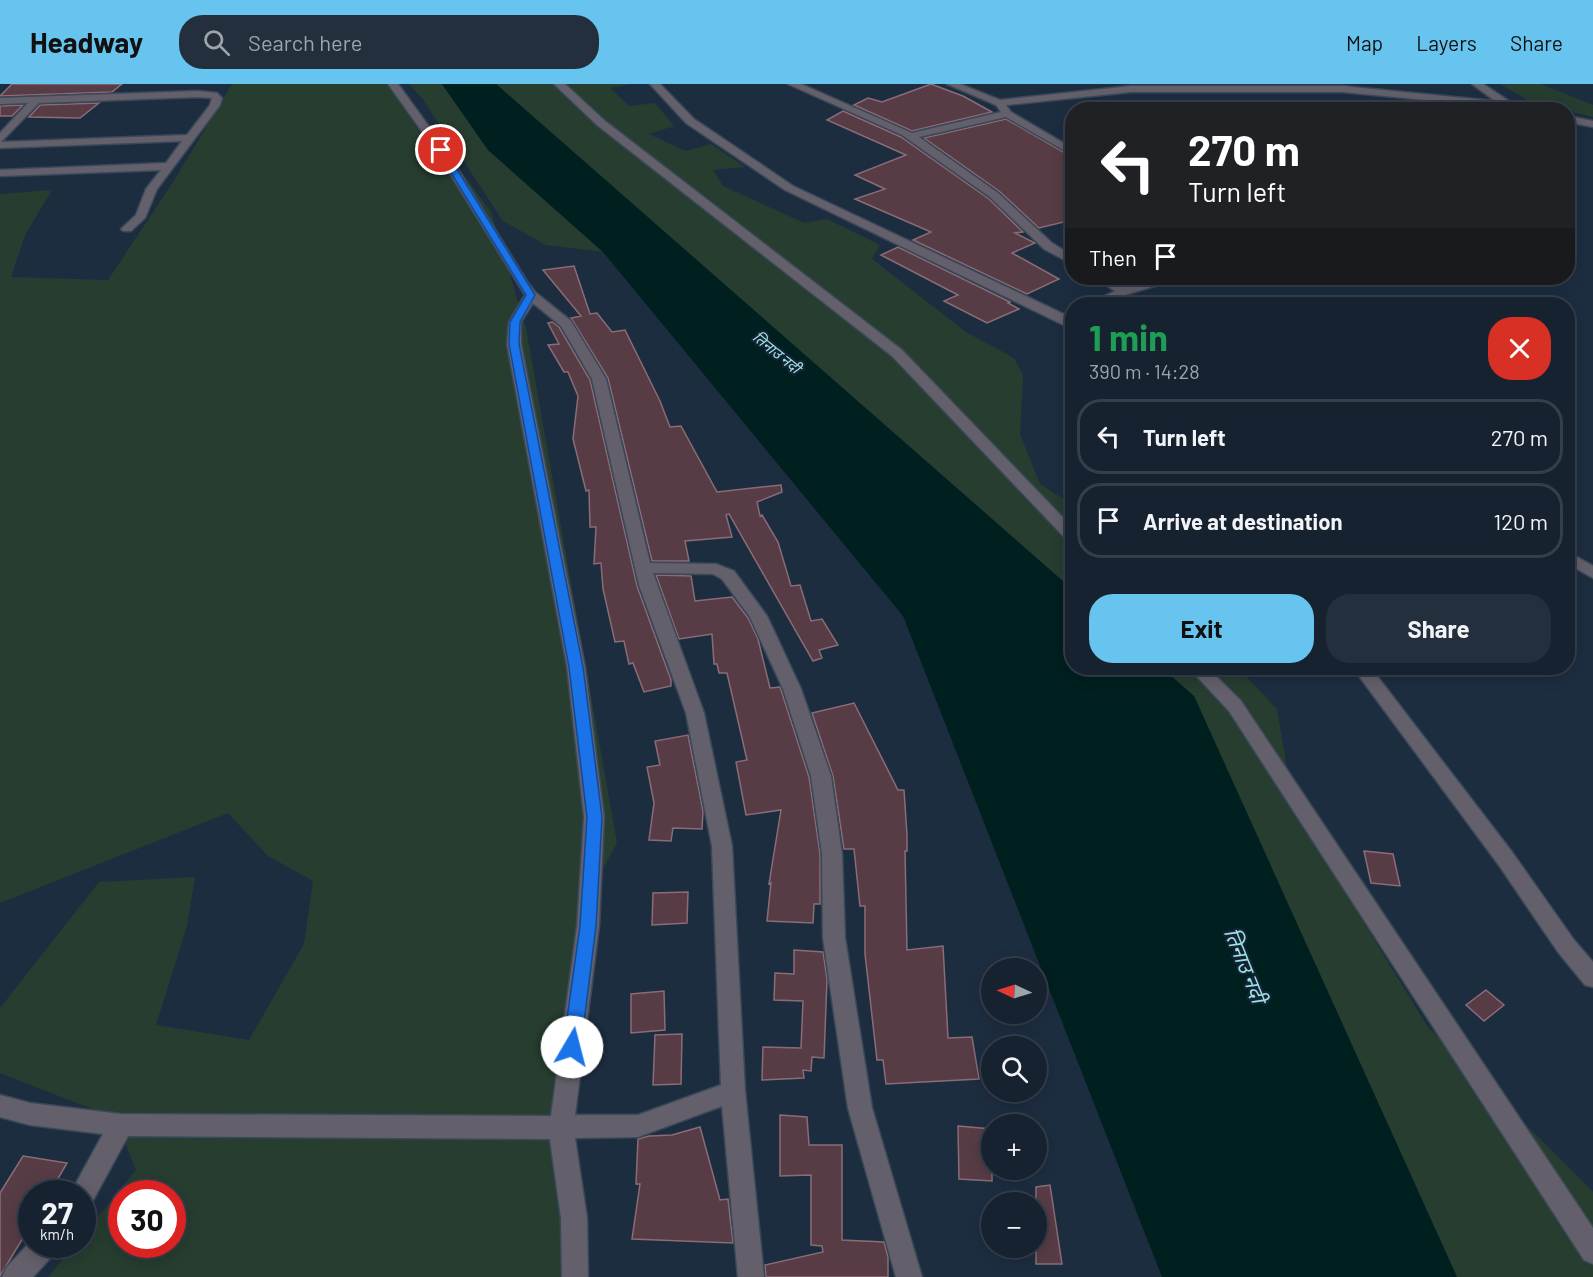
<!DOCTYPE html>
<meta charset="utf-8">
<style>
body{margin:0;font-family:Barlow,"Noto Sans Devanagari",sans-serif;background:#232f3c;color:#f1f3f6;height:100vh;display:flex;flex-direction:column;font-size:22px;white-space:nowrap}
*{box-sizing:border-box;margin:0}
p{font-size:20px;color:#9ea4ab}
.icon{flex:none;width:33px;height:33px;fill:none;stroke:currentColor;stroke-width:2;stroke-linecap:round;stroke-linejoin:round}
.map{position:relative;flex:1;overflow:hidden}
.side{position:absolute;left:1065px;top:213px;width:510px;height:378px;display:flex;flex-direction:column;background:#162230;border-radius:24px;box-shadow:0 3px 15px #0003,0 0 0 2px #353f4c}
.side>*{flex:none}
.hud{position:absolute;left:1065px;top:18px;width:510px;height:183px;border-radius:24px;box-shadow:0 3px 15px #0003,0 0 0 2px #353f4c;background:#202124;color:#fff;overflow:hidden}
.needle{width:39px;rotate:274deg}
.buttons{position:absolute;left:981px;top:874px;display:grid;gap:12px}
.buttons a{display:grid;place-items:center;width:66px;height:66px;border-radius:50%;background:#162230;box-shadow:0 3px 15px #0003,0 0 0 2px #353f4c;font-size:30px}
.speed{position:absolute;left:18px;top:1096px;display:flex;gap:12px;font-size:30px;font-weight:700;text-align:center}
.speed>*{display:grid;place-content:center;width:78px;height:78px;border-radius:50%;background:#162230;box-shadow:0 3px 15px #0003,0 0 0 2px #353f4c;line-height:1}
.speed small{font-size:15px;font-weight:400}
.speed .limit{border:9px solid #d22;background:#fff;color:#111}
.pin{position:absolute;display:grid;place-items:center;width:51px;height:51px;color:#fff;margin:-26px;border:3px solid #fff;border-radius:50%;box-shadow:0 2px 6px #0007}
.me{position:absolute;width:66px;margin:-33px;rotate:8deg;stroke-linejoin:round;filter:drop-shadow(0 0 4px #0008)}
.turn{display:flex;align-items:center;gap:21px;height:126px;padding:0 24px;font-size:27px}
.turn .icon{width:78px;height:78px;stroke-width:2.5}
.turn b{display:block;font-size:42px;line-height:51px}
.then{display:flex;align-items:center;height:57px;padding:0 24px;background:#0003;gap:12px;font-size:22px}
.round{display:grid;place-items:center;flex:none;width:63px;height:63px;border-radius:24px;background:#232f3c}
.overview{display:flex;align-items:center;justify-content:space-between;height:102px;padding:0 24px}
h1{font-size:36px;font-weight:700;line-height:45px;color:#1e9e55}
.cta{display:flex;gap:12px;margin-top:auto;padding:12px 24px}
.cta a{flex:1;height:69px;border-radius:24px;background:#66c4ef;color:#111;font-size:24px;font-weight:700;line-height:69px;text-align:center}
.cta a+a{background:#232f3c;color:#f1f3f6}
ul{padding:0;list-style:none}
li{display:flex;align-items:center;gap:18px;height:75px;margin:0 12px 9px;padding:0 12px;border:3px solid #353f4c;border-radius:24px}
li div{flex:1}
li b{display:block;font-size:22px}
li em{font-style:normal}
header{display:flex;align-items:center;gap:36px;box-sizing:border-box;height:84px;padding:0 30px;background:#66c4ef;color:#111}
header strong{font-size:28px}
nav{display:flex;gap:33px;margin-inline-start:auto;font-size:21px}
.search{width:420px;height:54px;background:#232f3c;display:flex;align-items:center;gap:15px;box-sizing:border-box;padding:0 21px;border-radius:24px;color:#9ea4ab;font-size:22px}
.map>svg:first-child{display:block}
.green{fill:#273d30;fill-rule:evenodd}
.water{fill:#001f1f}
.building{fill:#573c45;stroke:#8a6c76;stroke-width:1.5}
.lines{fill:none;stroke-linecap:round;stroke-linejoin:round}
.minor-casing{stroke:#3a495a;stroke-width:3}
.minor{fill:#63606b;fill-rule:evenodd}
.route{fill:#1a73e8;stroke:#114b97;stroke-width:1.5}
.labels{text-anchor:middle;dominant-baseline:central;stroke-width:4.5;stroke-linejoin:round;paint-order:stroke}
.far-water-label{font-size:15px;font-style:italic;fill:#9ce2e1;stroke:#142335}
.near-water-label{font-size:21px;font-style:italic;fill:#9ce2e1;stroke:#142335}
</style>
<header>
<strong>Headway</strong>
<div class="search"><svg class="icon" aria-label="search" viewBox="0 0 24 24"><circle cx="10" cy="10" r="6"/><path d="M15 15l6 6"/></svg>Search here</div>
<nav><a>Map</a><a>Layers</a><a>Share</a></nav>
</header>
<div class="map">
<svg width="1593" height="1193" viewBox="0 0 1593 1193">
<rect width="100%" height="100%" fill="#1d2d40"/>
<path class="green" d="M 232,0 L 397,0 L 491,128 L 526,244 L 617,759 L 596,798 L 572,984 L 570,1193 L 48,1193 L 74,1161 L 82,1161 L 83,1151 L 136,1086 L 115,1034 L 0,989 L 0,924 L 99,798 L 195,793 L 187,842 L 156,941 L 249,956 L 304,860 L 313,797 L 268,772 L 228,729 L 0,819 L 0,110 L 52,106 L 25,151 L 11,193 L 108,196 L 175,95 ZM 122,1110 L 172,1110 L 172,1161 L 122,1161 Z
M 409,0 L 442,0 L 488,66 L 603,168 L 546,161 L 503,137 L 422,14 Z
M 496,0 L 632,0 L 610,4 L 629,22 L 655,19 L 674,42 L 649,50 L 686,67 L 711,60 L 745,83 L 713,86 L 723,102 L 804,139 L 827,135 L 880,161 L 872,175 L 966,248 L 1014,274 L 1023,291 L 1020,350 L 1040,400 L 1072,420 L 1072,505 Z
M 1500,0 L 1541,0 L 1593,21 L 1593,33 L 1529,17 Z
M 1162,584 L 1238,584 L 1277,625 L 1291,708 L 1335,792 L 1428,943 L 1593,1108 L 1593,1193 L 1457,1193 L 1194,612 Z"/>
<path class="water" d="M 442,0 L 496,0 L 1072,505 L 1072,584 L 1162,584 L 1194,612 L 1457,1193 L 1162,1193 L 903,532 L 603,168 L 488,66 Z"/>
<path class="building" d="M 12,0 L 122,0 L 112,8 L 0,12 Z
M 931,0 L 963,12 L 992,28 L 912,47 L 854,21 L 868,14 L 882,18 Z
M 99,19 L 80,34 L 29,33 L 40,21 Z
M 23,21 L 12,32 L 0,32 L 0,22 Z
M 843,27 L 901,53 L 989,115 L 1023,148 L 1015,149 L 1035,159 L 1012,169 L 1059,195 L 1027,210 L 913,156 L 931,148 L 855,115 L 885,105 L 855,91 L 906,71 L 827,36 Z
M 1006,35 L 1072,73 L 1072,136 L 1039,144 L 999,107 L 924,54 Z
M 898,163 L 1010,218 L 1008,219 L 1019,225 L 987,239 L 944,217 L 958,211 L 881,171 Z
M 574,182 L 590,230 L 597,229 L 612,248 L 625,246 L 660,317 L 670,343 L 681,342 L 717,408 L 781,401 L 782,408 L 757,418 L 760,432 L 762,431 L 778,458 L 791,502 L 800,501 L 811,537 L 822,535 L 838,561 L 819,566 L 822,574 L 813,577 L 729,430 L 726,431 L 732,453 L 685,457 L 689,477 L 652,477 L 608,294 L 571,234 L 581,232 L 543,186 Z
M 552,238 L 559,243 L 590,296 L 637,502 L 671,596 L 671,602 L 644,608 L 633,579 L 629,580 L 624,557 L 615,558 L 603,505 L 601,479 L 594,480 L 596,443 L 590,443 L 589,406 L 586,407 L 573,355 L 578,312 L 568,288 L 564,288 L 548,261 L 559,260 L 548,239 Z
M 656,491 L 691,492 L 695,517 L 732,513 L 748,534 L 758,555 L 770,604 L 780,603 L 781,606 L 809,693 L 820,770 L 820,820 L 814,820 L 813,839 L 767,837 L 771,799 L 769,800 L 781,726 L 746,731 L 736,678 L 747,676 L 727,589 L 719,589 L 717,580 L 714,580 L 712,550 L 679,555 Z
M 854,619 L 898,706 L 904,706 L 907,751 L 907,767 L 905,767 L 907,866 L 943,862 L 948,954 L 972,953 L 979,995 L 886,1000 L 883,976 L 877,976 L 865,870 L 865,822 L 860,822 L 854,765 L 844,765 L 833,692 L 812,629 Z
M 688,651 L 703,727 L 702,745 L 673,744 L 671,757 L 649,756 L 654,719 L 647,683 L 660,681 L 655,657 Z
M 1364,767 L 1393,770 L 1400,802 L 1371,799 Z
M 688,808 L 687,839 L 652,841 L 653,809 Z
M 794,866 L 823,868 L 827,895 L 824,974 L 812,973 L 811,987 L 803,986 L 804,994 L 762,996 L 763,963 L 801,964 L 803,917 L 774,916 L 775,889 L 794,890 Z
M 1486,906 L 1504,921 L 1484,937 L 1466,921 Z
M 664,907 L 665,946 L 631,949 L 631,910 Z
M 682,950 L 681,1000 L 653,1001 L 655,951 Z
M 780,1031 L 807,1033 L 809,1061 L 842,1061 L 842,1156 L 884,1158 L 888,1173 L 888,1193 L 766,1193 L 765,1181 L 823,1168 L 822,1162 L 811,1161 L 811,1091 L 780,1092 Z
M 958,1042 L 992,1045 L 992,1097 L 959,1095 Z
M 700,1043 L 720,1116 L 728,1115 L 733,1159 L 632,1155 L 640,1100 L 636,1100 L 638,1055 L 649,1052 L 672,1051 Z
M 23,1072 L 67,1079 L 49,1110 L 32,1110 L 32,1139 L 0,1192 L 0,1109 Z
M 1050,1101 L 1062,1180 L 1036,1180 L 1036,1103 Z"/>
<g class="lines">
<defs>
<path id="minor" d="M 388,0 L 398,0 L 446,66 L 528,199 L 535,208 L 571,237 L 606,295 L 650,479 L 716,480 L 734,487 L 767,532 L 801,605 L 831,692 L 842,770 L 845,854 L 872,1024 L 922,1193 L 896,1193 L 848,1024 L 823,854 L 822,770 L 811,692 L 783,605 L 750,533 L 722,495 L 713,490 L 653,489 L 704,629 L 732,762 L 745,1007 L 764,1193 L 738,1193 L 722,1022 L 638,1053 L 575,1054 L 587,1134 L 588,1193 L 562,1193 L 561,1134 L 550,1055 L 128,1052 L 91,1120 L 82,1123 L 82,1110 L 70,1110 L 103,1050 L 30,1041 L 0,1033 L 0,1011 L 30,1019 L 121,1030 L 551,1032 L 577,842 L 584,733 L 567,583 L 507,260 L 509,238 L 525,211 L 436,67 ZM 533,219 L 561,242 L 592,295 L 639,501 L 686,629 L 712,762 L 721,1001 L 638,1031 L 575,1031 L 599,842 L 604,733 L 585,583 L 521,260 L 521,238 Z
M 554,0 L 565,0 L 605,37 L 902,266 L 1072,443 L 1072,457 L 1066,455 L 892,272 L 597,41 Z
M 650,0 L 660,0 L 694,35 L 793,102 L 1072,234 L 1072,245 L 785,106 L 686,39 Z
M 788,0 L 801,0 L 912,49 L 1001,28 L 996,21 L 947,0 L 960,0 L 1000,16 L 1131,2 L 1342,2 L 1495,17 L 1472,0 L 1483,0 L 1512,19 L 1531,26 L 1342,8 L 1131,8 L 1006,21 L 1011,28 L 1072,64 L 1072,71 L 1006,33 L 919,53 L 998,109 L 1052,159 L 1072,171 L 1072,180 L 1044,165 L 990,113 L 902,51 Z
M 198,7 L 217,9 L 222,14 L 220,21 L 157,105 L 145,134 L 131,147 L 123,147 L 121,145 L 136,131 L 146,105 L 161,86 L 0,92 L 0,86 L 166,79 L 182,57 L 0,64 L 0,49 L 28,19 L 0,20 L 0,14 ZM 198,13 L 212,14 L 210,21 L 187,51 L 1,58 L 39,19 Z
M 1568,32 L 1593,37 L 1593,43 L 1568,38 Z
M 1095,194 L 1109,194 L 1125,203 L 1156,194 L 1174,194 L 1172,197 L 1128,210 L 1107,220 L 1092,220 L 1094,217 L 1115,207 Z
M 1568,468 L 1593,482 L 1593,494 L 1568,480 Z
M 1189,584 L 1208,584 L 1241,617 L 1593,1144 L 1593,1180 L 1584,1176 L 1229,627 Z
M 1353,584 L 1371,584 L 1512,768 L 1574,856 L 1593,878 L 1593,903 L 1585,901 L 1558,868 L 1498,780 Z
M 32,1156 L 32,1161 L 58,1161 L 54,1170 L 33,1193 L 2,1193 L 6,1184 Z"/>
</defs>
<use href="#minor" class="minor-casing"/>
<use href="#minor" class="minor"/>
</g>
<path class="route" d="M 441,64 L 445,66 L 535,211 L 520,238 L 519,260 L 583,583 L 602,733 L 596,842 L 581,963 L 578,969 L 572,971 L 566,969 L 563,963 L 580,842 L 587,733 L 569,583 L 509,260 L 510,238 L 526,211 L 437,66 Z"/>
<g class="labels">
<g class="far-water-label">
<text transform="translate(777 268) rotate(39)">तिनाउ नदी</text>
</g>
<g class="near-water-label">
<text transform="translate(1246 881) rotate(68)">तिनाउ नदी</text>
</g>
</g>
</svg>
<div class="buttons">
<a><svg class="needle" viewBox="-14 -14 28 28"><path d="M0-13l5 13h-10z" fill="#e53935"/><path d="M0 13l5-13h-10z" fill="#9ea4ab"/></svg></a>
<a><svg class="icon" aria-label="search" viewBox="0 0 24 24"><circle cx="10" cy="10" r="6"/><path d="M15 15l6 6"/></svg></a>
<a>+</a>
<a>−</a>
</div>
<div class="speed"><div>27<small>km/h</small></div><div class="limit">30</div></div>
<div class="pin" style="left:441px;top:66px;background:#d93025"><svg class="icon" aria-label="arrive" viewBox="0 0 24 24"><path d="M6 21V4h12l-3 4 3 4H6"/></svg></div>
<svg class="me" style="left:572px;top:963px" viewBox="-20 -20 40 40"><circle r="19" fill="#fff"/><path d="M0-13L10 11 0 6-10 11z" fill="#1a73e8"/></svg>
<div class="hud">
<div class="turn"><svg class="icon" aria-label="left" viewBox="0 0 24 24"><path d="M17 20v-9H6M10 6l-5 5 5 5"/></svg><div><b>270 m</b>Turn left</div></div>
<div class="then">Then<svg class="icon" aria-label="arrive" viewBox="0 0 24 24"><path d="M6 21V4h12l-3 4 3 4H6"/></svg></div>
</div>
<section class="side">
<div class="overview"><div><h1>1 min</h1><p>390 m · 14:28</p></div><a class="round" style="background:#d93025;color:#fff"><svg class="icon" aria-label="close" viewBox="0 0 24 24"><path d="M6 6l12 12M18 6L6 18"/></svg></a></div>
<ul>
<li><svg class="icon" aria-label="left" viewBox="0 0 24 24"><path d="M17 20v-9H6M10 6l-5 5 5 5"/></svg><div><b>Turn left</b></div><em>270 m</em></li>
<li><svg class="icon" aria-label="arrive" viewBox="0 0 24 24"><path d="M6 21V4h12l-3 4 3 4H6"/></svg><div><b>Arrive at destination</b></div><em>120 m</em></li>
</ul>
<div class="cta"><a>Exit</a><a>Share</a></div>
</section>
</div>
